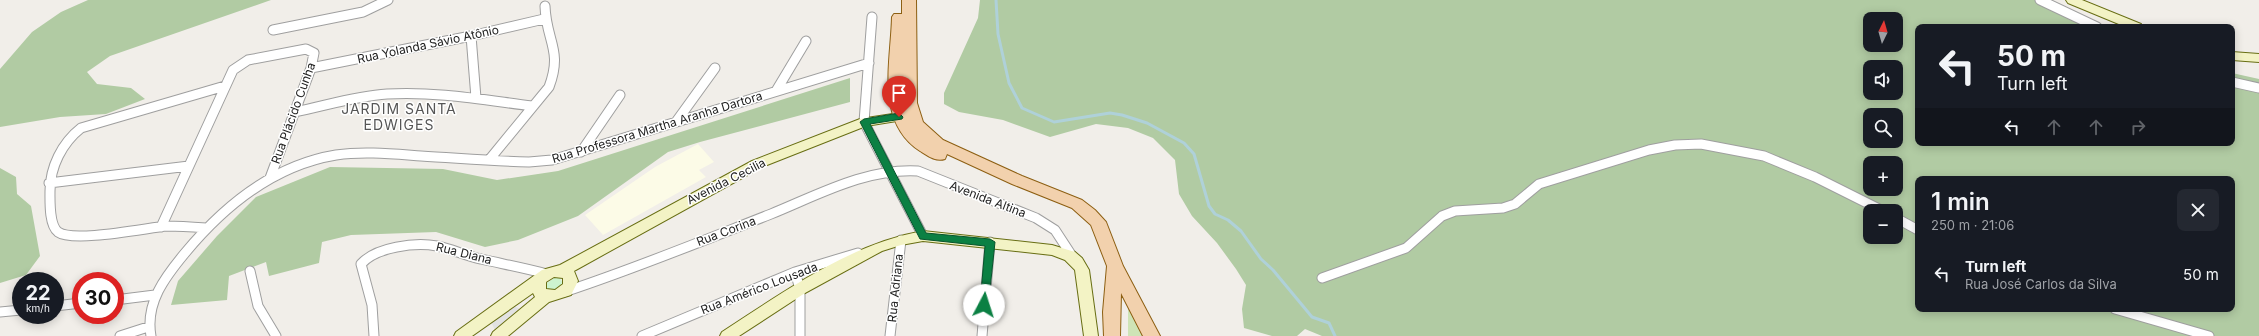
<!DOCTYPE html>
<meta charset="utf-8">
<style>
body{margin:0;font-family:Inter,sans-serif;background:#242831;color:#f1f3f6;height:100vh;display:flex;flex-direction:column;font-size:15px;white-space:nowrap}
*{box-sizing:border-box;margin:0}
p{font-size:13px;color:#9ea1a6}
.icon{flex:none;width:22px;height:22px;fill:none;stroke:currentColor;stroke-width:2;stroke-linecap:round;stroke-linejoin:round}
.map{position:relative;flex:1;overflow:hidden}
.sheet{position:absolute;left:1915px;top:176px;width:320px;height:136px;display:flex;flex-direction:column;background:#171b24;border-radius:8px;box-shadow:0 2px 10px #0003}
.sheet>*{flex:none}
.hud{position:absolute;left:1915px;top:24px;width:320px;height:122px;border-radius:8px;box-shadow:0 2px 10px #0003;background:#171b24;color:#f1f3f6;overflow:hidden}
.needle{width:26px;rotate:5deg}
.tools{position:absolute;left:1863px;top:12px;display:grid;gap:8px}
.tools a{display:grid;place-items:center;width:40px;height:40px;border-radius:8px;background:#171b24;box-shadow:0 2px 10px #0003;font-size:20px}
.speed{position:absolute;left:12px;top:272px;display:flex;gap:8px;font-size:20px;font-weight:700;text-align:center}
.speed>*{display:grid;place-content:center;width:52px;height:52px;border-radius:50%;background:#171b24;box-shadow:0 2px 10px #0003;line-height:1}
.speed small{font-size:10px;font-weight:400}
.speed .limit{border:6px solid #d22;background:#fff;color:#111}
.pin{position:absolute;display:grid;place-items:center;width:34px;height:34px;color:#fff;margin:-41px -17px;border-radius:50% 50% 50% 0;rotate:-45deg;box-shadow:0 0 4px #0007}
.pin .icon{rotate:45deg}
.me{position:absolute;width:44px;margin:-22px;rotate:5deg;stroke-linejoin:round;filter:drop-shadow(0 0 3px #0008)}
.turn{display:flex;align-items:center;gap:14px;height:84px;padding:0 16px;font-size:18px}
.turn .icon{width:52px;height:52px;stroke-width:2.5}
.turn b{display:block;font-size:28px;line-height:34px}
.lanes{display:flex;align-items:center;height:38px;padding:0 16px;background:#0003;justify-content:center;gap:20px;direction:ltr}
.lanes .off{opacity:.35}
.round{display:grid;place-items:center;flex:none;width:42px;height:42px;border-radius:8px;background:#242831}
.head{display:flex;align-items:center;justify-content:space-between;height:68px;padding:0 16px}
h1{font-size:24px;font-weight:600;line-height:30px}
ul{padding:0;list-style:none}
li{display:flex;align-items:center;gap:12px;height:60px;padding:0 16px}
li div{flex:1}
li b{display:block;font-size:15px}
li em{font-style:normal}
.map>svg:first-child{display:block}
.education{fill:#fcfbe7}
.grass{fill:#cfe4b6}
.forest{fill:#b1cba3;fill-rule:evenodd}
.park{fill:#cdf4cf}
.parking{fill:#e2e2e2}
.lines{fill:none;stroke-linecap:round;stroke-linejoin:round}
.stream{stroke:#afd1d9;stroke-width:3}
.street-casing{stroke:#9f9f9f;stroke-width:11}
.secondary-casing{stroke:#686e13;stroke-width:2}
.primary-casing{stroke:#8d5f12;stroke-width:2}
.street{stroke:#fff;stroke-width:9}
.secondary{fill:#f3f3c5;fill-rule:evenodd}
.primary{fill:#f2d1ad;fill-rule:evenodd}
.route{fill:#0b8043;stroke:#07532c}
.labels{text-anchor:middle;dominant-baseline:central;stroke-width:3;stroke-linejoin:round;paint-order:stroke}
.street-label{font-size:12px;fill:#222;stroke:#fff}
.quarter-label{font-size:14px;letter-spacing:1px;fill:#555;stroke:#fff}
</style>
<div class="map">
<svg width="2259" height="336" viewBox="0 0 2259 336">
<rect width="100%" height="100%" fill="#f1eee9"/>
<path class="education" d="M 698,144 L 714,162 L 699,170 L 706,177 L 603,235 L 585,215 L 655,167 Z"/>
<path class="grass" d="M 1128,304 L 1144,336 L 1128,336 Z"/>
<path class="forest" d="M 88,0 L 271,0 L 110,56 L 87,72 L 97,84 L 131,88 L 145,99 L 106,114 L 60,117 L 0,127 L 0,69 L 32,32 L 61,12 Z
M 980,0 L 2036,0 L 2086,27 L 1918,27 L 1918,143 L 2232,143 L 2232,73 L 2259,79 L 2259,336 L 1322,336 L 1305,329 L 1297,336 L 1272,336 L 1244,328 L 1242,309 L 1246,285 L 1236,269 L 1217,243 L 1192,216 L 1179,194 L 1175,160 L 1153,138 L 1128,128 L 1096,124 L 1050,137 L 1003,120 L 959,112 L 944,104 L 944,93 L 978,18 ZM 1870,19 L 1896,19 L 1896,45 L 1870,45 ZM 1870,67 L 1896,67 L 1896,93 L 1870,93 ZM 1870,115 L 1896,115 L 1896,141 L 1870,141 ZM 1870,163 L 1896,163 L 1896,189 L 1870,189 ZM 1918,179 L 2232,179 L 2232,309 L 1918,309 ZM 1870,211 L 1896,211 L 1896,237 L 1870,237 Z
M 850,78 L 850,102 L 700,142 L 668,152 L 578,216 L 518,240 L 485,247 L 436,232 L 351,235 L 322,242 L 319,263 L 269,276 L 266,262 L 229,276 L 227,300 L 171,305 L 178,281 L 217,236 L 256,197 L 330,167 L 443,169 L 497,180 L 558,171 Z
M 0,168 L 16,177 L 17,194 L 31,206 L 40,256 L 26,275 L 0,283 Z"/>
<path class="park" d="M 554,278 L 560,278 L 563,284 L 560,289 L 548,293 L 544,285 Z"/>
<path class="parking" d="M 514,306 L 522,310 L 495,330 L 491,322 Z"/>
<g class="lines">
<path class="stream" d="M 996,0 L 998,34 L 1009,83 L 1022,108 L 1054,122 L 1110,113 L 1122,115 L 1147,123 L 1184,143 L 1194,154 L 1209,206 L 1215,214 L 1228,220 L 1241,231 L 1261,259 L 1273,270 L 1312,317 L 1329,323 L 1335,336"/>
<defs>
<path id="street" d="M 2040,0 L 2097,27
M 872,17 L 864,122 L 923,236
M 273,30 L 363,12 L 388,0
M 471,36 L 476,98
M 311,68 L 471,36 L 544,19
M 2232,82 L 2259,88
M 776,91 L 806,41
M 294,112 C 325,106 355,96 387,94 C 435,91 484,100 532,106
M 676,122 L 715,68
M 581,152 L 620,95
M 489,160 L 549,87 C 563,50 546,41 545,6
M 49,183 L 189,166
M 1896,218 L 1918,230
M 161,227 L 233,70 L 248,60 L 306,49 L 314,53 L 311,68 L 270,178
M 206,228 C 193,227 180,226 167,226 C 146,228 73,243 58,232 C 49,225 50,202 50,191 C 50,167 62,143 81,128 L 225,86
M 250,271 L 258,306 L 276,336
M 795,272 L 800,289 L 800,336
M 1322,278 L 1406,248 L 1442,216 L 1455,211 L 1503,208 L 1515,204 L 1539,184 L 1649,150 L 1675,145 L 1701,144 L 1764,156 L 1815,177 L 1883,211
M 564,292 C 634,269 702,241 771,214 C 818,195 866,168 918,171 L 1036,218 L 1055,230 L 1072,256
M 115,300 L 155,295
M 55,306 L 81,303
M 2115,309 L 2209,336
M 0,312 L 21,310
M 120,336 L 148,327
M 151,336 C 145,303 165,277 185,253 C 224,206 275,165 336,155 C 364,151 393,154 421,156 C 457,158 493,161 529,162 L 552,160 L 869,63
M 374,336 L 372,305 L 361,264 C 376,247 415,242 437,246 C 452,249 466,256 481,259 C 503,264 525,268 547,274
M 642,336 L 795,272 L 858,253
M 890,336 L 901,240
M 982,336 L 990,242"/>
<path id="secondary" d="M 2066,0 L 2082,0 L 2141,24 L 2143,27 L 2126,27 L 2068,3 Z
M 2232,52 L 2259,54 L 2259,62 L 2232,60 Z
M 899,113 L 905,117 L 903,120 L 866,126 L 762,167 L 574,271 L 578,281 L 571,295 L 549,302 L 508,336 L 491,336 L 493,332 L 535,297 L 533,293 L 472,336 L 454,336 L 456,332 L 542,270 L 560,265 L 752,161 L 860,119 ZM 554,277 L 563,278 L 563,284 L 555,290 L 546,289 L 546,282 Z
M 923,231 L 1052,245 L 1075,252 L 1082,258 L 1089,270 L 1098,336 L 1084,336 L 1075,270 L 1065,260 L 1052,255 L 923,241 L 901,245 L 882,251 L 805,293 L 739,336 L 720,336 L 722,332 C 784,292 849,244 923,231 Z"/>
<path id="primary" d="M 902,0 L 916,0 L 917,103 L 923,122 L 943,140 L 1022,176 L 1082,200 L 1095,210 L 1106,222 L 1123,266 L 1160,336 L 1143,336 L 1121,293 L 1120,336 L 1104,336 L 1103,312 L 1107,266 L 1091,225 L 1072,208 L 1012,184 L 947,154 L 945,159 C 936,162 928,156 920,151 C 875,122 891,62 892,17 L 894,14 L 902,14 Z"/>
</defs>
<use href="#street" class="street-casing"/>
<use href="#secondary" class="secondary-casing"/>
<use href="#primary" class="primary-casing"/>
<use href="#street" class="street"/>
<use href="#secondary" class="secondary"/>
<use href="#primary" class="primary"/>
</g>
<path class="route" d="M 899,113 L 903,117 L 902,119 L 870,124 L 926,233 L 990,239 L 995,242 L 988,308 L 984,309 L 980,305 L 985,246 L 920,239 L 860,122 L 864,119 Z"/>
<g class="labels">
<g class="street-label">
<text transform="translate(428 44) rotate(-12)">Rua Yolanda Sávio Atônio</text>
<text transform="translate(293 113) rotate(-70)">Rua Plácido Cunha</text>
<text transform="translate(657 127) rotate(-17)">Rua Professora Martha Aranha Dartora</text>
<text transform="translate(726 181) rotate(-27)">Avenida Cecilia</text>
<text transform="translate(988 199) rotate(21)">Avenida Altina</text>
<text transform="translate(726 231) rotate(-21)">Rua Corina</text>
<text transform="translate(464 253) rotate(14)">Rua Diana</text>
<text transform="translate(759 288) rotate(-21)">Rua Américo Lousada</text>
<text transform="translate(895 288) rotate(-84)">Rua Adriana</text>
</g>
<g class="quarter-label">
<text x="399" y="108">JARDIM SANTA<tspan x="399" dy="16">EDWIGES</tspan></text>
</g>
</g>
</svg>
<div class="tools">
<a><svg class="needle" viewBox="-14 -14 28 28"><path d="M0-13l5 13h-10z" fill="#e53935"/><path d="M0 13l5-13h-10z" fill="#9ea1a6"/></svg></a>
<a><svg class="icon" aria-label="sound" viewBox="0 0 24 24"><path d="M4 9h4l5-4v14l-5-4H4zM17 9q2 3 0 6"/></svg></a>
<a><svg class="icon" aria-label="search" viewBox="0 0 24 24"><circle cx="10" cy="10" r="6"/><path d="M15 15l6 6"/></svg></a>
<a>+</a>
<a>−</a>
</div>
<div class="speed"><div>22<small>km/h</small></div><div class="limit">30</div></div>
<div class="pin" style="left:899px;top:117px;background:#d93025"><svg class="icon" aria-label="arrive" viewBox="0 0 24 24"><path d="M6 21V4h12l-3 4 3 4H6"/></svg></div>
<svg class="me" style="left:984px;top:305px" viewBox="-20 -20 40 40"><circle r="19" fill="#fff"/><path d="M0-13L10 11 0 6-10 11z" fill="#0b8043"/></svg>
<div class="hud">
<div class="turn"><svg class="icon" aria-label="left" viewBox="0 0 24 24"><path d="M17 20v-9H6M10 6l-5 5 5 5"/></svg><div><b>50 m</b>Turn left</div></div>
<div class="lanes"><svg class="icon" aria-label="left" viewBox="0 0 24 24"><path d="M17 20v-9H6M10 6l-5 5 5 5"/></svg><svg class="icon off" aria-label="ahead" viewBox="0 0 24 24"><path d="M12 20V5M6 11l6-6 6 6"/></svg><svg class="icon off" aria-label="ahead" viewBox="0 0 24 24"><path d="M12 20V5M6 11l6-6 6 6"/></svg><svg class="icon off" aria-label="right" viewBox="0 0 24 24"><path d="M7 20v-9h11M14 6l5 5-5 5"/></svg></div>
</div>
<section class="sheet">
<div class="head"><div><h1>1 min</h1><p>250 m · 21:06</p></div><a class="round"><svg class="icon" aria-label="close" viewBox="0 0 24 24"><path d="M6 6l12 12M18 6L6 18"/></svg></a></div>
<ul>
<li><svg class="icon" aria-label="left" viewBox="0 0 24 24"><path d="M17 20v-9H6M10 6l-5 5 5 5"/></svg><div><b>Turn left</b><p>Rua José Carlos da Silva</p></div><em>50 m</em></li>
</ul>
</section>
</div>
